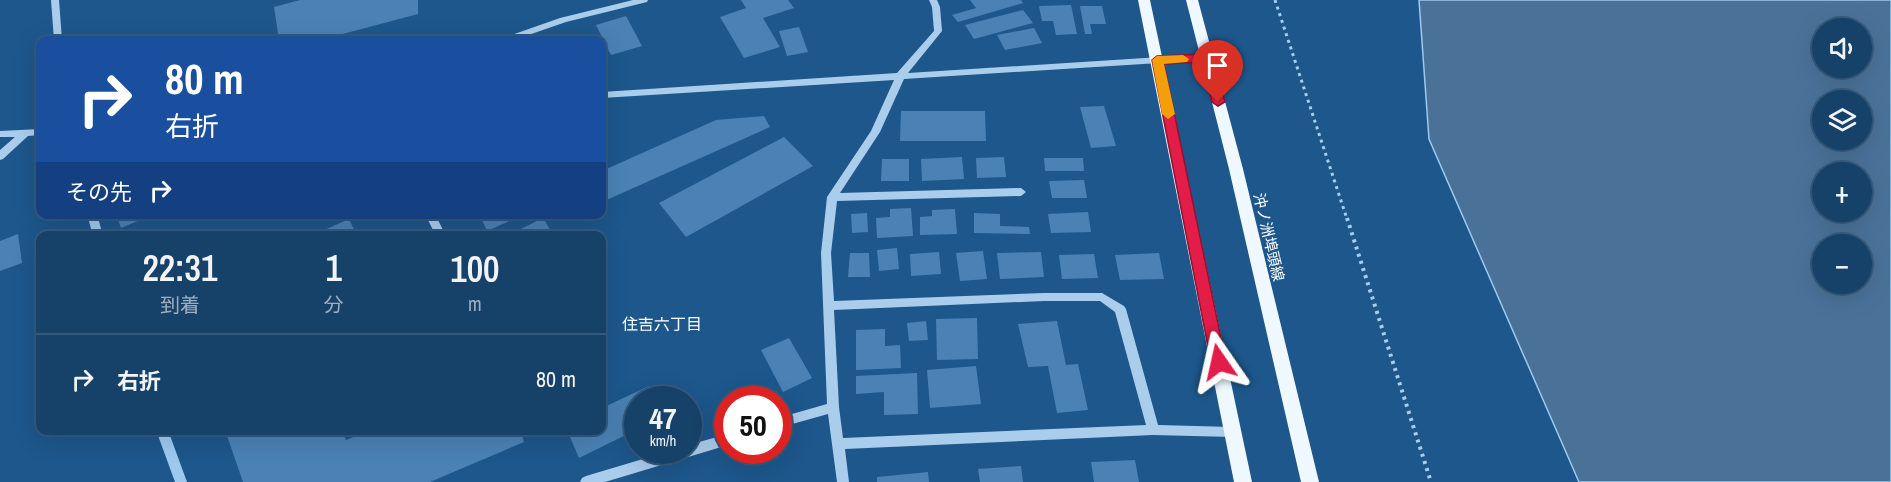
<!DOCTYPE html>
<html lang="ja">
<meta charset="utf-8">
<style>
body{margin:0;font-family:"Archivo Narrow","Noto Sans JP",sans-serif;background:#234c71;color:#f1f3f6;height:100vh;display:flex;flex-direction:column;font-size:22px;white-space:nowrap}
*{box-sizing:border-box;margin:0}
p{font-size:20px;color:#9eafc0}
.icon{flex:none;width:33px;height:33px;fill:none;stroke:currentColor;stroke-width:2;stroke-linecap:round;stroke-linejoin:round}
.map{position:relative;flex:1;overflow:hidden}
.drawer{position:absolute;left:36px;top:231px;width:570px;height:204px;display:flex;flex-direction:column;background:#164169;border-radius:12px;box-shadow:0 6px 24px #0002,0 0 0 2px #355a7d}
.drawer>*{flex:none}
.top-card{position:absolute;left:36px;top:36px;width:570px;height:183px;border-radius:12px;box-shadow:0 6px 24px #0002,0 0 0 2px #355a7d;background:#1a4fa0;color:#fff;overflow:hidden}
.buttons{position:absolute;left:1812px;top:18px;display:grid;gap:12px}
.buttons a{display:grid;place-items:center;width:60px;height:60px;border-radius:50%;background:#164169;box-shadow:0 6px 24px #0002,0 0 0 2px #355a7d;font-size:30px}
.speed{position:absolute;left:624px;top:386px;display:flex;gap:12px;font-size:30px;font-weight:700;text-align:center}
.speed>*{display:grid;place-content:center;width:78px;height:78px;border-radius:50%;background:#164169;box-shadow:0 6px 24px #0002,0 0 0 2px #355a7d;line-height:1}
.speed small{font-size:15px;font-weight:400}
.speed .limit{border:9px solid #d22;background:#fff;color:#111}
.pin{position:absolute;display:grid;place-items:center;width:51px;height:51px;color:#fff;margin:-62px -26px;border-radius:50% 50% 50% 0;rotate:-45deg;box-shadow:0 0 6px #0007}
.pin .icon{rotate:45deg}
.me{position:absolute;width:66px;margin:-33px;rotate:349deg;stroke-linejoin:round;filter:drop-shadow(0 0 4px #0008)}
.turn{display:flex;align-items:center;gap:21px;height:126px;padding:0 30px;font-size:27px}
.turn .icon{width:78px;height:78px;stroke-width:2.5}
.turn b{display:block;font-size:42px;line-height:51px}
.then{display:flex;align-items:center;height:57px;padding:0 30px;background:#0003;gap:12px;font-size:22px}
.eta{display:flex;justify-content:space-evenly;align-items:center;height:102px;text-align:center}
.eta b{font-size:36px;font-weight:600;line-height:42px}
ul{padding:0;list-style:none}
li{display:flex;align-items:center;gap:18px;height:90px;padding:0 30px;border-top:2px solid #355a7d}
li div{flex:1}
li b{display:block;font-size:22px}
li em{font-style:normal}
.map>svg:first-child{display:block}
.water{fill:#4a7298;stroke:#9dc9ee;stroke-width:1.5;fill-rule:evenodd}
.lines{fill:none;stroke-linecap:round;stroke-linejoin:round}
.stream{fill:#9dc9ee;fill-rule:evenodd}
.building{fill:#4a82b5}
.path-far1{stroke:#aacdec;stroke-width:3;stroke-dasharray:3 4;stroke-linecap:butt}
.path{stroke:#aacdec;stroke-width:4;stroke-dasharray:3 4.5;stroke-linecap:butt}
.minor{fill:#aacdec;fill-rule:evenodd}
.major{fill:#eff7ff;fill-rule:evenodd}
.route{fill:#e11d48;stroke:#92132f;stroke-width:1.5}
.slow{fill:#f59e0b}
.labels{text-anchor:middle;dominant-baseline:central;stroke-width:4.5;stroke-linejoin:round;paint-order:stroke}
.street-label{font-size:15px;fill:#fff;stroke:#1d578c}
.neighbourhood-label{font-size:16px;fill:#fff;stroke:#1d578c}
</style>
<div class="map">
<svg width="1891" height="482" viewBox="0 0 1891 482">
<rect width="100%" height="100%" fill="#1d578c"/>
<path class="water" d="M 1419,0 L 1891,0 L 1891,482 L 1579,482 L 1429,139 ZM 1822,28 L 1862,28 L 1862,68 L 1822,68 ZM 1822,100 L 1862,100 L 1862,140 L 1822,140 ZM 1822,172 L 1862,172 L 1862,212 L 1822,212 ZM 1822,244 L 1862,244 L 1862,284 L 1822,284 Z"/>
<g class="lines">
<path class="stream" d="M 87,214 L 97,214 L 103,236 L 93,236 Z
M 156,430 L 168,430 L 187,482 L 175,482 Z"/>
</g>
<path class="building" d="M 300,0 L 418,0 L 418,14 L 320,40 L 279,40 L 274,7 Z
M 741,0 L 788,0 L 794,8 L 763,18 L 780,47 L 744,58 L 720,17 L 746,8 Z
M 970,0 L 1021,0 L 1023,3 L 958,22 L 952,15 L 976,8 Z
M 1071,5 L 1077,34 L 1056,35 L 1053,21 L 1042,21 L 1039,6 Z
M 1080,6 L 1102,6 L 1106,24 L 1090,24 L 1092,34 L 1085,34 Z
M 1023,10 L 1033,23 L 974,39 L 965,25 Z
M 626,16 L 642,46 L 611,55 L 596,25 Z
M 799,27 L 808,52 L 787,56 L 779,31 Z
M 1034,28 L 1042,43 L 1005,50 L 997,35 Z
M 1104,106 L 1116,146 L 1091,148 L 1080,107 Z
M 901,111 L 985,111 L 986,141 L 900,141 Z
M 764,116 L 770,127 L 602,202 L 602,171 L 716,120 Z
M 784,137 L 813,166 L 686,237 L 659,203 Z
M 962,157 L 964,179 L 922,181 L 921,159 Z
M 1004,157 L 1006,177 L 977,178 L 976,158 Z
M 1044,158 L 1083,158 L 1084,171 L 1045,171 Z
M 882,159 L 909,159 L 909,181 L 881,181 Z
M 1084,180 L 1087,198 L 1052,198 L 1049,181 Z
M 911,208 L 913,236 L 877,238 L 876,218 L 890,217 L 890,209 Z
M 955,209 L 957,234 L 920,235 L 920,217 L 932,216 L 932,210 Z
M 1088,212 L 1091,232 L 1051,233 L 1048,214 Z
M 867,213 L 868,232 L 852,233 L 851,214 Z
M 974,213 L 1000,214 L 1000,226 L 1029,227 L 1030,234 L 974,233 Z
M 116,214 L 152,214 L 152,215 L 121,228 Z
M 489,214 L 525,214 L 487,231 L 481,218 Z
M 543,218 L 554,236 L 507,236 Z
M 349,219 L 357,236 L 311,236 Z
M 18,234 L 22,263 L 0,271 L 0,241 Z
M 897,248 L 899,269 L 879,271 L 877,250 Z
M 983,251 L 987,279 L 960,281 L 956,253 Z
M 939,252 L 941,274 L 911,276 L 910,254 Z
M 1041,252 L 1044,277 L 1000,279 L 997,253 Z
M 850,253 L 869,253 L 870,277 L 848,277 Z
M 1159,253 L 1164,279 L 1120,280 L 1115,255 Z
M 1094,254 L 1098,278 L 1062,279 L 1059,255 Z
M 977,318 L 978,359 L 937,360 L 936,319 Z
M 926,321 L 928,340 L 909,341 L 907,323 Z
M 1057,321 L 1066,365 L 1078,364 L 1088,410 L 1057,413 L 1048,366 L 1028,367 L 1018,324 Z
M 885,329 L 885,346 L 900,345 L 901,368 L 856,370 L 856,330 Z
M 789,338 L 812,378 L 783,392 L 761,350 Z
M 976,366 L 981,404 L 930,408 L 927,370 Z
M 917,373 L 918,414 L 884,415 L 884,392 L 856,394 L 856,376 Z
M 649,386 L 656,399 L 638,399 L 638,429 L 579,458 L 567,430 L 602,430 L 602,408 Z
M 225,430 L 342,430 L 346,440 L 371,430 L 520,430 L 524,442 L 430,482 L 243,482 Z
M 1135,460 L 1139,482 L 1094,482 L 1091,462 Z
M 1021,466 L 1023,482 L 980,482 L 978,469 Z
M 928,472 L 929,482 L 877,482 L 877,477 Z"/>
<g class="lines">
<path class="path-far1" d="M 1275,0 L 1347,219"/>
<path class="path" d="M 1347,218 L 1431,482"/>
<path class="minor" d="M 51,0 L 59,0 L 62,40 L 54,40 Z
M 633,0 L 648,0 L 647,2 L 566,22 L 514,40 L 502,40 L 503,38 L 560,18 Z
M 929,0 L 937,0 L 940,7 L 942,31 L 908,73 L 1207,54 L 1212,57 L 1207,60 L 904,79 L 880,132 L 840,193 L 1021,188 L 1026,192 L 1021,196 L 837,201 L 831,253 L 834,301 L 1044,293 L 1102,293 L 1124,306 L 1126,309 L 1158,425 L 1233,427 L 1237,428 L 1239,432 L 1237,436 L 1233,437 L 1153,435 L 845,449 L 849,482 L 837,482 L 828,414 L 778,428 L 778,418 L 827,404 L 821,253 L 827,197 L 871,131 L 894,80 L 602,98 L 602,92 L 897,73 L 934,31 L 932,7 ZM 1044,301 L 1100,301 L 1115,312 L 1146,425 L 843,438 L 839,407 L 834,310 Z
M 40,129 L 40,135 L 28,136 L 3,159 L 0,160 L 0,150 L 15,137 L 0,137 L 0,131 Z
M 425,214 L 435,214 L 446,236 L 436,236 Z
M 728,434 L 728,445 L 605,482 L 580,482 L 582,478 L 586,476 L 673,450 L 688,450 L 688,445 Z"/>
<path class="major" d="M 1138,0 L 1150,0 L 1252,482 L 1234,482 Z
M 1186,0 L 1198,0 L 1243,169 L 1319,482 L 1301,482 L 1229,169 Z"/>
</g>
<path class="route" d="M 1207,54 L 1213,57 L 1225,102 L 1218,106 L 1212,102 L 1202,62 L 1164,64 L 1226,362 L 1224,367 L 1219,368 L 1213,367 L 1211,362 L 1152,60 L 1157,56 Z"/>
<path class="slow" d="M 1183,55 L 1189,59 L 1187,62 L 1164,64 L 1175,114 L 1168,119 L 1162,114 L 1152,60 L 1157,56 Z"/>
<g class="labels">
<g class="street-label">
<text transform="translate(1269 237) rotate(77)">沖ノ洲埠頭線</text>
</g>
<g class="neighbourhood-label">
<text x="662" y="324">住吉六丁目</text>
</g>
</g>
</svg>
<div class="buttons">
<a><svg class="icon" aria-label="sound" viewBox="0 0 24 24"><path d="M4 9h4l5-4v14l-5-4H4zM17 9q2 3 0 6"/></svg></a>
<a><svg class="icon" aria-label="layers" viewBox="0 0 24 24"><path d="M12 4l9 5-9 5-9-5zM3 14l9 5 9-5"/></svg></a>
<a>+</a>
<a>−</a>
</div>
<div class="speed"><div>47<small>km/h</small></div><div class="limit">50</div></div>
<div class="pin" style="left:1218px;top:102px;background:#d93025"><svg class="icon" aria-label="arrive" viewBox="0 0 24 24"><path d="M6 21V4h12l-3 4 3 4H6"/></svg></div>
<svg class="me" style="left:1219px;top:362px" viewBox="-20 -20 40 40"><path d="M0-17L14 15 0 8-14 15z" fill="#e11d48" stroke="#fff" stroke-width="4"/></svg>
<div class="top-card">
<div class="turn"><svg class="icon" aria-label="right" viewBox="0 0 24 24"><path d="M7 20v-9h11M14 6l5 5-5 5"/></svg><div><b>80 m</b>右折</div></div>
<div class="then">その先<svg class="icon" aria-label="right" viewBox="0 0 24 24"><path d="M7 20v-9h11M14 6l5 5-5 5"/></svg></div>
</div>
<section class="drawer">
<div class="eta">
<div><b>22:31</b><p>到着</p></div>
<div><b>1</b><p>分</p></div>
<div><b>100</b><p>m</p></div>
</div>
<ul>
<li><svg class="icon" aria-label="right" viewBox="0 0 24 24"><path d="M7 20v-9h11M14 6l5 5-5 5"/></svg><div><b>右折</b></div><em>80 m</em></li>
</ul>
</section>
</div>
